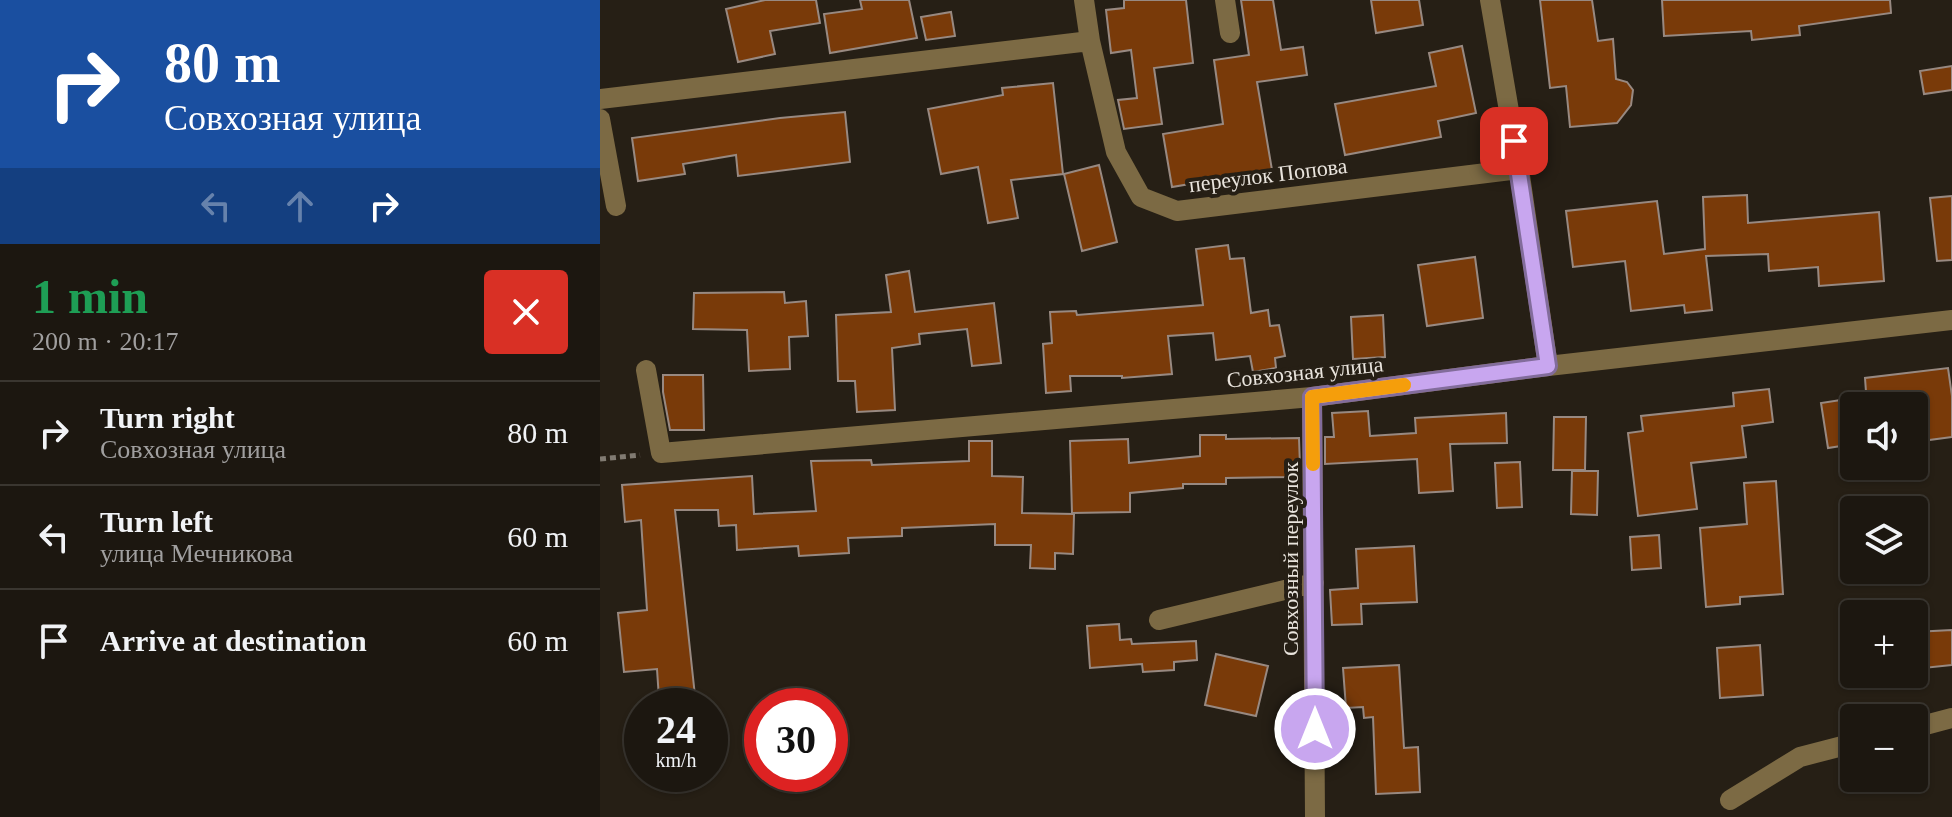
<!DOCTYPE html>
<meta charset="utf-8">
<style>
body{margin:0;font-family:Georgia,serif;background:#29241e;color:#f1f3f6;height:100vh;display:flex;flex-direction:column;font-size:30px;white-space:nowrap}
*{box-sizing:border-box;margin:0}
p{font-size:26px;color:#a09f9f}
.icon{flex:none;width:44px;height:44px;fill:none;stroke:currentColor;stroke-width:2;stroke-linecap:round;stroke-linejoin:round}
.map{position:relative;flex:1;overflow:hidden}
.sheet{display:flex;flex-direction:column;background:#1c1710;width:600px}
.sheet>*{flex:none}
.hud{background:#1a4fa0;color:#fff;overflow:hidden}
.buttons{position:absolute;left:1240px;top:392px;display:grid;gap:16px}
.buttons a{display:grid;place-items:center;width:88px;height:88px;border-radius:8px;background:#1c1710;box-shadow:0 2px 6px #0004,0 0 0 2px #3a3630;font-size:40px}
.speed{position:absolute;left:24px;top:688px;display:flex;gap:16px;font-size:40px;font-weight:700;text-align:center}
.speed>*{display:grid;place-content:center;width:104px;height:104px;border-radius:50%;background:#1c1710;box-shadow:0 2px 6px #0004,0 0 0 2px #3a3630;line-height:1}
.speed small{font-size:20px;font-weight:400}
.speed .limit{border:12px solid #d22;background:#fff;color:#111}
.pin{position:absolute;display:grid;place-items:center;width:68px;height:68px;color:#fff;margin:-34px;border-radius:16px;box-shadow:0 4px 12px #0006}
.me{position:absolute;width:88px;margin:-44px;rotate:0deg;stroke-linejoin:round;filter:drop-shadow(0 0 6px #0008)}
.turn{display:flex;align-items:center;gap:28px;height:168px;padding:0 32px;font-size:36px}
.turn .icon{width:104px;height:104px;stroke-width:2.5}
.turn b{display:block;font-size:56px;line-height:68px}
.lanes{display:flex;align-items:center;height:76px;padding:0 32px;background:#0003;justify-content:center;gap:40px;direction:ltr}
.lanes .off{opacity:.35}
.round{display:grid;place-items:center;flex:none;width:84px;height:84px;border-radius:8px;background:#29241e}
.headline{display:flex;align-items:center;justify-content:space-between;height:136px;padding:0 32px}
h1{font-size:48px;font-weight:700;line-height:60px;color:#1e9e55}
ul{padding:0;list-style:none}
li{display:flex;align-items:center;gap:24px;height:104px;padding:0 32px;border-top:2px solid #3a3630}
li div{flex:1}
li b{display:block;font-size:30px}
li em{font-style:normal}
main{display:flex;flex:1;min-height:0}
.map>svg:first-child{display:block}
.building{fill:#793a09;stroke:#988981;stroke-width:2}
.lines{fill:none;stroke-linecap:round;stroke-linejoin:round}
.path{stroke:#817b72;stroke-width:5;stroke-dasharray:6 4;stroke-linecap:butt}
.minor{stroke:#7c6a44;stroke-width:20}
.route-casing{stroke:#826c9b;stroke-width:20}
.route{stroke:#c8a6ef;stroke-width:14}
.slow{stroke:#f59e0b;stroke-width:14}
.labels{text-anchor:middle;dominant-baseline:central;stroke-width:8;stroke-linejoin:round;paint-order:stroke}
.street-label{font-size:22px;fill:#e9e4dd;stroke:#261f15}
</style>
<main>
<section class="sheet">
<div class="hud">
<div class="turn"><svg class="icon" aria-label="right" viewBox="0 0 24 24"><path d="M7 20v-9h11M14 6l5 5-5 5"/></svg><div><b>80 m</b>Совхозная улица</div></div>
<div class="lanes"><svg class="icon off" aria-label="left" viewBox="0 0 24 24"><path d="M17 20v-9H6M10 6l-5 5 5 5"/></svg><svg class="icon off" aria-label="ahead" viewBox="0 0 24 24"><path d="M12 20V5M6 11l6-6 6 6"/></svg><svg class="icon" aria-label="right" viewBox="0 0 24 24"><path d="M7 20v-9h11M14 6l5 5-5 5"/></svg></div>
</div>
<div class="headline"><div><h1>1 min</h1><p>200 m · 20:17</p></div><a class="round" style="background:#d93025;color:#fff"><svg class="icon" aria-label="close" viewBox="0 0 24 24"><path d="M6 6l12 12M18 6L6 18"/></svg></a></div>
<ul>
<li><svg class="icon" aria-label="right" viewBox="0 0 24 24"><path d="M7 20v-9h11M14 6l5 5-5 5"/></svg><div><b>Turn right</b><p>Совхозная улица</p></div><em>80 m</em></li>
<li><svg class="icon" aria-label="left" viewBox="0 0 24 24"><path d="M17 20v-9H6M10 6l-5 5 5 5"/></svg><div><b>Turn left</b><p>улица Мечникова</p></div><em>60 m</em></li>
<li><svg class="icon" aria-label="arrive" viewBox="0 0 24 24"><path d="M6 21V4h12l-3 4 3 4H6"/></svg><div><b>Arrive at destination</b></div><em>60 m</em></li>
</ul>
</section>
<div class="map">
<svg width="1352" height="817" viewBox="0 0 1352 817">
<rect width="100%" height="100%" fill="#261f15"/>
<path class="building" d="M 165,0 L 216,0 L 220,23 L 170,31 L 175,54 L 138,62 L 126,9 Z
M 260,0 L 309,0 L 317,38 L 230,53 L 224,14 L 262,9 Z
M 524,0 L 586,0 L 593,63 L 554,68 L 562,124 L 524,129 L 518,100 L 537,98 L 531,50 L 511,53 L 506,10 L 524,8 Z
M 641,0 L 673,0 L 681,50 L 703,47 L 707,75 L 657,82 L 672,170 L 572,187 L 563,134 L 623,124 L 614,60 L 649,55 Z
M 771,0 L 819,0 L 823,25 L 776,33 Z
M 940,0 L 992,0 L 998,41 L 1013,39 L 1016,79 L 1027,82 L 1033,90 L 1031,105 L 1017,123 L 970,127 L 966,86 L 950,88 Z
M 1062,0 L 1290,0 L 1291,13 L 1199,26 L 1200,35 L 1152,40 L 1151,31 L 1064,36 Z
M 351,12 L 355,36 L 326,40 L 321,17 Z
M 862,46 L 876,113 L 838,121 L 841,137 L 745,155 L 735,104 L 836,86 L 829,53 Z
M 1352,66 L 1352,90 L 1324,94 L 1320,71 Z
M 453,83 L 463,174 L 411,180 L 418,218 L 388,223 L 378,167 L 341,174 L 328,109 L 403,95 L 402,88 Z
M 245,112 L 250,162 L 138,176 L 136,155 L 83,164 L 85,174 L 38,181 L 32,138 L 180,118 Z
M 499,165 L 517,242 L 482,251 L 464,174 Z
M 1147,195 L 1148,223 L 1279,212 L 1284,281 L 1219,286 L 1218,267 L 1169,271 L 1168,254 L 1106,256 L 1112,310 L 1085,313 L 1084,305 L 1031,311 L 1025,261 L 973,267 L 966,211 L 1057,201 L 1064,254 L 1105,249 L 1103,197 Z
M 1352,196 L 1352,260 L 1337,261 L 1330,198 Z
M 628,245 L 630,259 L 644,258 L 651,313 L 668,310 L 670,326 L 679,325 L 685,356 L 675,358 L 676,368 L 653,372 L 650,356 L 616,360 L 613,333 L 568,336 L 572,374 L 522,378 L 522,376 L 470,376 L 471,391 L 446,393 L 443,344 L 452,343 L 450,312 L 476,311 L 477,315 L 603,305 L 596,249 Z
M 875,257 L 883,318 L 827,326 L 818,265 Z
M 309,271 L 315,312 L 394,303 L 401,363 L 372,366 L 367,329 L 319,334 L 320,344 L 292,348 L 295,410 L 257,412 L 255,381 L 238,381 L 236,315 L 291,312 L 286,275 Z
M 184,292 L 185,303 L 206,301 L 208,336 L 189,337 L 190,369 L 149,371 L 147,330 L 93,329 L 94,293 Z
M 783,315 L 785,357 L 753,359 L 751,317 Z
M 1348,368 L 1352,396 L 1352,437 L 1314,442 L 1314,406 L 1267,406 L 1265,378 Z
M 63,375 L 103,375 L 104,430 L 70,430 L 63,392 Z
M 1169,389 L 1173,422 L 1142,426 L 1146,457 L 1091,463 L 1097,509 L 1038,516 L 1028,433 L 1043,431 L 1041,416 L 1134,406 L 1133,393 Z
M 1254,398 L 1254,444 L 1228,448 L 1221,403 Z
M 768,411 L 770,436 L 816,433 L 815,418 L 906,413 L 907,443 L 850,444 L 853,491 L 819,493 L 817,459 L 725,464 L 725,437 L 734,437 L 732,413 Z
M 954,417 L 986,417 L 985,470 L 953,470 Z
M 600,435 L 626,435 L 626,439 L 699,438 L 700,466 L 696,466 L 696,477 L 626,478 L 626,484 L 583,484 L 583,488 L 530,493 L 530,512 L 472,513 L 470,441 L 528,439 L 529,463 L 600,456 Z
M 369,441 L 392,441 L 392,476 L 423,477 L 422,513 L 474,514 L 473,554 L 455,553 L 455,569 L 430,568 L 431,545 L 395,545 L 395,524 L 302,528 L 302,536 L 248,538 L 249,553 L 199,556 L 198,546 L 137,550 L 136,525 L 119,526 L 118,510 L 75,510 L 95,696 L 59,699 L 57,669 L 24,672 L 18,613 L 47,610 L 41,520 L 25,522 L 22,485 L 152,476 L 154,514 L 216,511 L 211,461 L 271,460 L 272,465 L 369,461 Z
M 920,462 L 922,507 L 897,508 L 895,463 Z
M 972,471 L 998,471 L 997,515 L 971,514 Z
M 1176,481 L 1183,594 L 1140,597 L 1140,604 L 1106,607 L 1100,528 L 1147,524 L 1144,483 Z
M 1059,535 L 1061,568 L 1032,570 L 1030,537 Z
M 814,546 L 817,602 L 761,604 L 762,624 L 732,625 L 730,590 L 758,588 L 756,549 Z
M 519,624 L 520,640 L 531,639 L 532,644 L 596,641 L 597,660 L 574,662 L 574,670 L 543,672 L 542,664 L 490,668 L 487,626 Z
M 1352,630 L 1352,665 L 1314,669 L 1314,632 Z
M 1160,645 L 1163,695 L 1120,698 L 1117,648 Z
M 616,654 L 668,666 L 656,716 L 605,705 Z
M 799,665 L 804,748 L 818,747 L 820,792 L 776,794 L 773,717 L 764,718 L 763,707 L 746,708 L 743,668 Z"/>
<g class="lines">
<path class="path" d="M 0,459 L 40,455"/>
<path class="minor" d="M 484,0 L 490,41 L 516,152 L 541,197 L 577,211 L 919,169
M 625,0 L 630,33
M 890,0 L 919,169 L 948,366
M 0,99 L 490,41
M 0,119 L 16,206
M 46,370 L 61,453 L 712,397 L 948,366 L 1352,320
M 712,397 L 715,817
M 559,620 L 714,583
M 1314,728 L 1352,718
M 1130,800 L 1200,757 L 1254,743"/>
</g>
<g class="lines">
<defs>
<path id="route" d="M 715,729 L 712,397 L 948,366 L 914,141"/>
</defs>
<use href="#route" class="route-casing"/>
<use href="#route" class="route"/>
<path class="slow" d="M 713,464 L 712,397 L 804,385"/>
</g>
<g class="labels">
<g class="street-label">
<text transform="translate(668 175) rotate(-7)">переулок Попова</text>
<text transform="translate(705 372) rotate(-6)">Совхозная улица</text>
<text transform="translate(690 559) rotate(-90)">Совхозный переулок</text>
</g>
</g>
</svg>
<div class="buttons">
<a><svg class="icon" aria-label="sound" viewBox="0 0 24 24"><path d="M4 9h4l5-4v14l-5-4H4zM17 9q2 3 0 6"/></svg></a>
<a><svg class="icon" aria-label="layers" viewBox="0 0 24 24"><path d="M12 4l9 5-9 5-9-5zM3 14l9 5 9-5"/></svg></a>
<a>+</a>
<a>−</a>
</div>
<div class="speed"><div>24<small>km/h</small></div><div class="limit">30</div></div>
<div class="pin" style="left:914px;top:141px;background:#d93025"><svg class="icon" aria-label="arrive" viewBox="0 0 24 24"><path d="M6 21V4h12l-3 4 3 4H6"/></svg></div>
<svg class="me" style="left:715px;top:729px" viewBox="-20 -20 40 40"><circle r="17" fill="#c8a6ef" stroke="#fff" stroke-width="3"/><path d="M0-11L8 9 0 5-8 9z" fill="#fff"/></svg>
</div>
</main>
